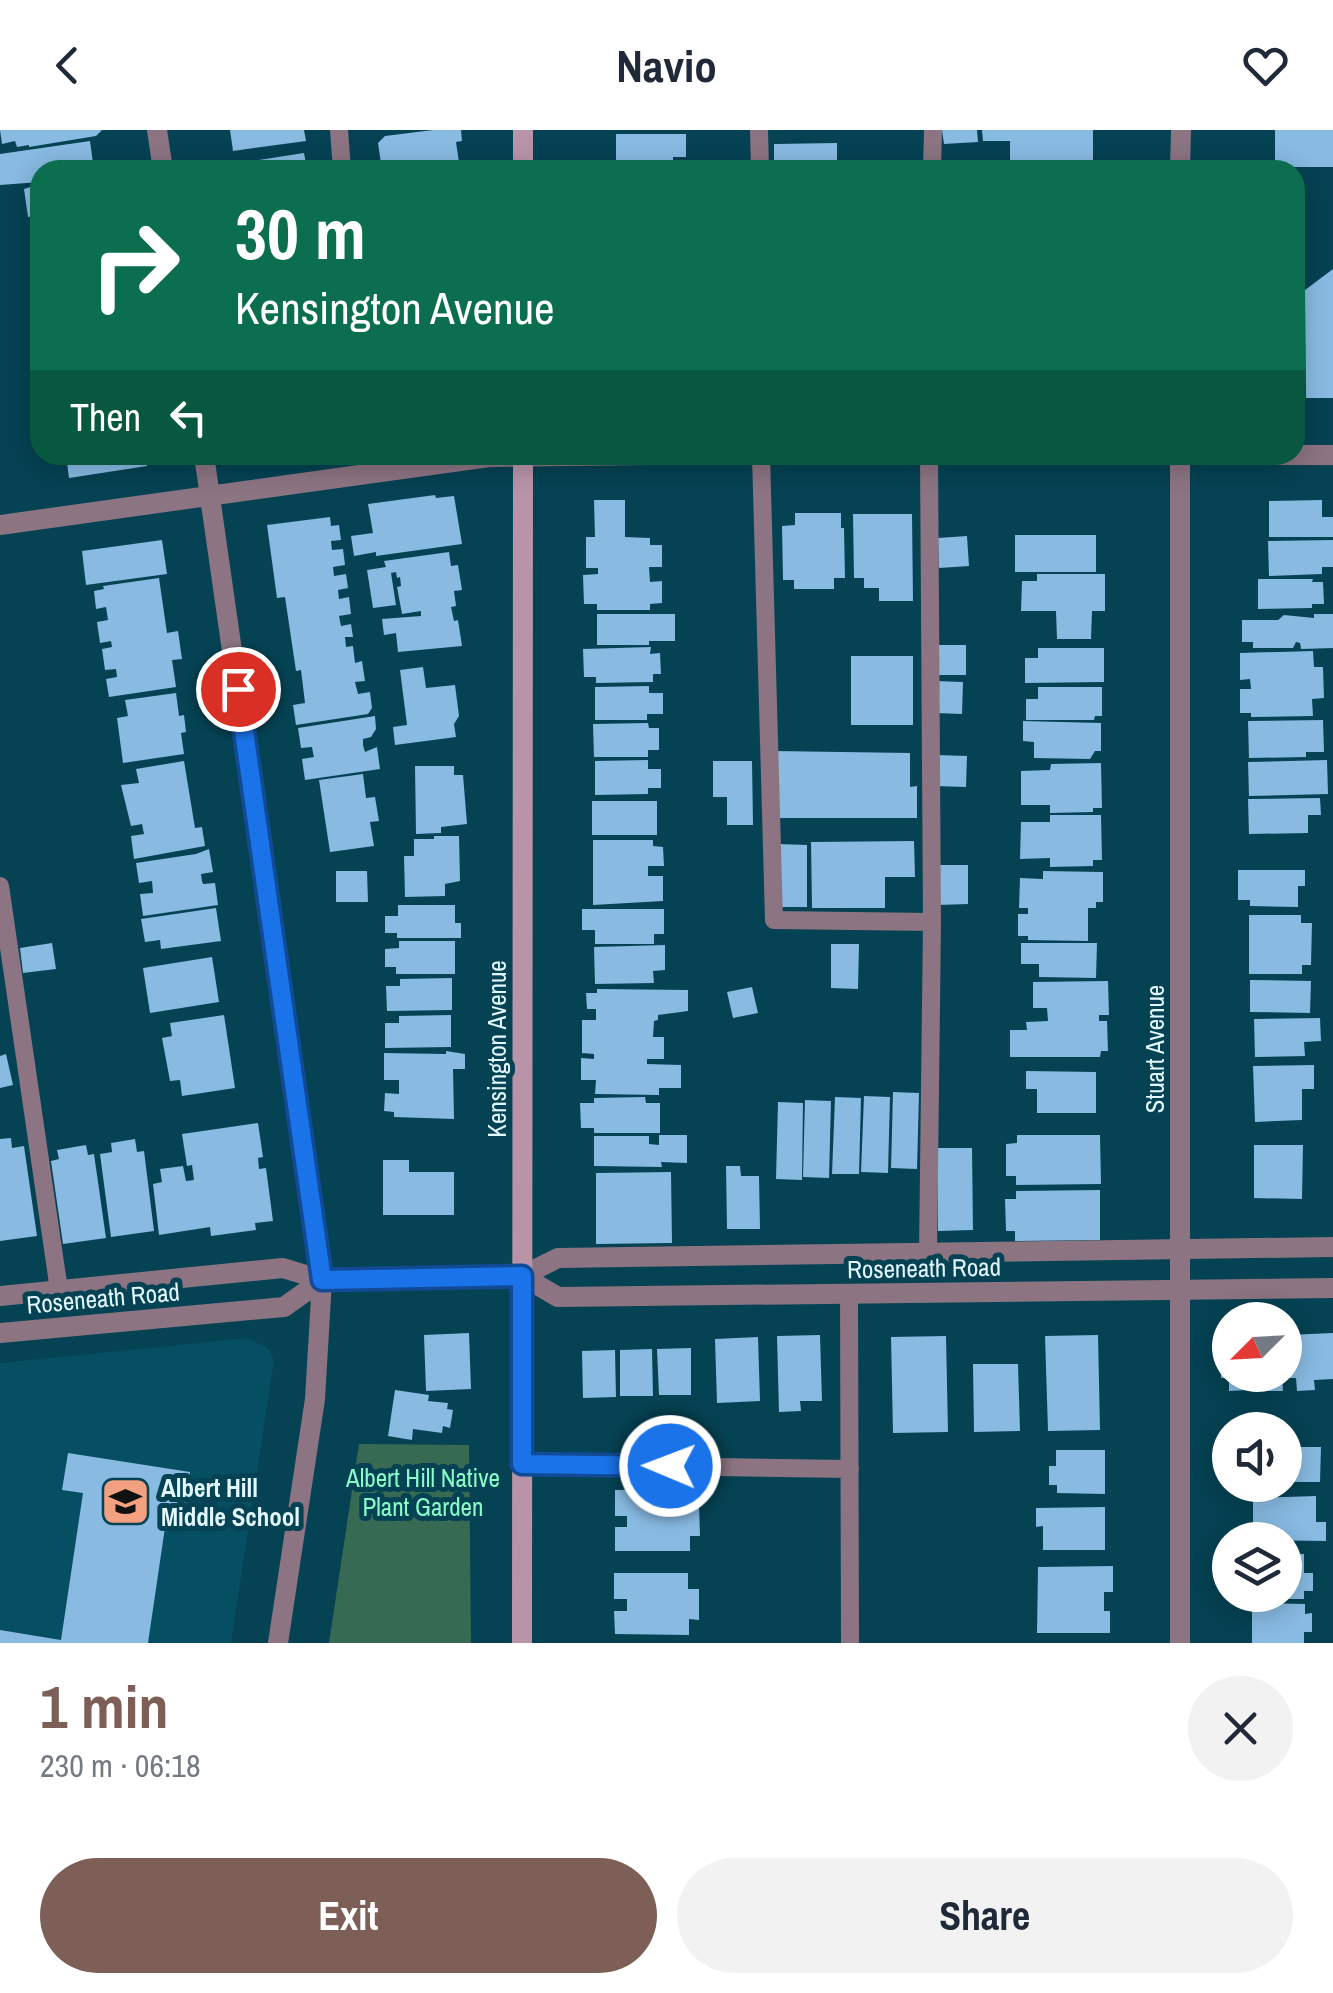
<!DOCTYPE html>
<meta charset="utf-8">
<style>
body{margin:0;font-family:"Archivo Narrow",sans-serif;background:#f2f2f3;color:#1f2937;height:100vh;display:flex;flex-direction:column;font-size:38px;white-space:nowrap}
*{box-sizing:border-box;margin:0}
p{font-size:32px;color:#747a83}
.icon{flex:none;width:55px;height:55px;fill:none;stroke:currentColor;stroke-width:2;stroke-linecap:round;stroke-linejoin:round}
.map{position:relative;height:1513px;overflow:hidden}
.drawer{display:flex;flex-direction:column;background:#fff;flex:1}
.drawer>*{flex:none}
.top-card{position:absolute;left:30px;top:30px;width:1275px;height:305px;border-radius:30px;box-shadow:0 5px 25px #0003;background:#0b6e4f;color:#fff;overflow:hidden}
.needle{width:65px;rotate:246deg}
.fabs{position:absolute;left:1212px;top:1172px;display:grid;gap:20px}
.fabs a{display:grid;place-items:center;width:90px;height:90px;border-radius:50%;background:#fff;box-shadow:0 5px 25px #0003;font-size:50px}
.pin{position:absolute;display:grid;place-items:center;width:85px;height:85px;color:#fff;margin:-42px;border:5px solid #fff;border-radius:50%;box-shadow:0 2px 10px #0007}
.me{position:absolute;width:110px;margin:-55px;rotate:271deg;stroke-linejoin:round;filter:drop-shadow(0 0 8px #0008)}
.turn{display:flex;align-items:center;gap:35px;height:210px;padding:0 40px;font-size:45px}
.turn .icon{width:130px;height:130px;stroke-width:2.5}
.turn b{display:block;font-size:70px;line-height:85px}
.then{display:flex;align-items:center;height:95px;padding:0 40px;background:#0003;gap:20px;font-size:38px}
.round{display:grid;place-items:center;flex:none;width:105px;height:105px;border-radius:52px;background:#f2f2f3}
.overview{display:flex;align-items:center;justify-content:space-between;height:170px;padding:0 40px}
h1{font-size:60px;font-weight:700;line-height:75px;color:#7e5f57}
.primary-button{display:flex;gap:20px;margin-top:auto;padding:20px 40px}
.primary-button a{flex:1;height:115px;border-radius:60px;background:#7e5f57;color:#fff;font-size:40px;font-weight:700;line-height:115px;text-align:center}
.primary-button a+a{background:#f2f2f3;color:#1f2937}
header{display:flex;justify-content:space-between;align-items:center;height:130px;padding:0 40px;background:#fff;font-size:45px;font-weight:700}
.map>svg:first-child{display:block}
.built{fill:#064e62}
.green{fill:#366a53}
.building{fill:#88bae2}
.lines{fill:none;stroke-linecap:round;stroke-linejoin:round}
.service{stroke:#8c7482;stroke-width:18}
.minor{stroke:#8c7482;stroke-width:20}
.tertiary{stroke:#8c7482;stroke-width:20}
.secondary{stroke:#b994a9;stroke-width:20}
.route-casing{stroke:#114b97;stroke-width:25}
.route{stroke:#1a73e8;stroke-width:18}
.labels{text-anchor:middle;dominant-baseline:central;stroke-width:10;stroke-linejoin:round;paint-order:stroke}
.street-label{font-size:25px;fill:#e2f7fe;stroke:#054253}
.park-label{font-size:25px;fill:#8afbc8;stroke:#054253}
.poi-label{font-size:25px;font-weight:bold;fill:#e2f7fe;stroke:#054253;text-anchor:start}
</style>
<header><svg class="icon" aria-label="back" viewBox="0 0 24 24"><path d="M15 5l-7 7 7 7"/></svg>Navio<svg class="icon" aria-label="heart" viewBox="0 0 24 24"><path d="M12 20l-8-8c-3-5 5-10 8-4 3-6 11-1 8 4z"/></svg></header>
<div class="map">
<svg width="1333" height="1513" viewBox="0 0 1333 1513">
<rect width="100%" height="100%" fill="#054253"/>
<path class="built" d="M 247,1208 L 269,1219 L 274,1231 L 231,1513 L 0,1513 L 0,1233 Z"/>
<path class="green" d="M 359,1314 L 469,1315 L 471,1513 L 329,1513 Z"/>
<path class="building" d="M 0,0 L 102,0 L 96,6 L 29,17 L 29,15 L 17,17 L 15,11 L 2,14 Z
M 230,0 L 304,0 L 306,11 L 233,21 Z
M 433,0 L 461,0 L 462,11 L 456,12 L 459,32 L 382,40 L 378,13 L 385,6 Z
M 942,0 L 977,0 L 978,12 L 944,14 Z
M 982,0 L 1093,0 L 1093,40 L 1010,39 L 1010,11 L 983,11 Z
M 1275,0 L 1333,0 L 1333,37 L 1275,37 Z
M 616,4 L 686,4 L 686,27 L 673,27 L 673,40 L 616,39 Z
M 90,11 L 94,40 L 40,40 L 40,52 L 0,55 L 0,24 Z
M 837,13 L 837,40 L 774,40 L 774,14 Z
M 304,23 L 307,40 L 220,40 L 220,36 Z
M 40,54 L 40,85 L 28,87 L 24,59 Z
M 40,132 L 40,169 L 38,169 L 33,133 Z
M 1333,139 L 1333,268 L 1306,268 L 1305,160 Z
M 66,325 L 145,325 L 147,336 L 69,348 Z
M 435,365 L 436,368 L 454,366 L 462,414 L 376,426 L 376,422 L 354,426 L 351,406 L 373,403 L 368,374 Z
M 594,370 L 625,370 L 625,407 L 650,408 L 650,415 L 662,415 L 662,437 L 649,437 L 650,452 L 662,451 L 662,473 L 650,474 L 650,480 L 597,480 L 597,474 L 584,474 L 583,445 L 598,444 L 598,438 L 586,438 L 586,407 L 595,407 Z
M 1322,370 L 1322,387 L 1333,387 L 1333,407 L 1269,407 L 1269,371 Z
M 795,383 L 841,383 L 841,398 L 844,398 L 845,448 L 834,448 L 834,459 L 794,459 L 794,450 L 783,450 L 782,396 L 795,395 Z
M 853,384 L 912,384 L 913,471 L 879,471 L 879,458 L 864,458 L 864,448 L 854,448 Z
M 330,387 L 331,396 L 339,395 L 341,410 L 331,411 L 332,420 L 343,419 L 345,435 L 333,437 L 334,446 L 346,444 L 348,458 L 338,460 L 339,469 L 349,467 L 351,484 L 339,486 L 341,496 L 351,494 L 353,507 L 345,507 L 346,517 L 353,516 L 355,533 L 362,531 L 365,551 L 355,552 L 358,564 L 370,562 L 372,578 L 368,584 L 296,595 L 293,575 L 305,573 L 301,540 L 296,541 L 285,467 L 277,468 L 267,395 Z
M 1015,405 L 1096,405 L 1096,442 L 1015,442 Z
M 967,406 L 969,436 L 939,438 L 938,408 Z
M 162,410 L 167,444 L 86,455 L 82,421 Z
M 1333,410 L 1333,437 L 1322,437 L 1322,444 L 1269,446 L 1268,411 Z
M 449,422 L 451,436 L 458,435 L 462,460 L 454,461 L 456,476 L 451,477 L 454,491 L 458,490 L 462,516 L 398,522 L 396,503 L 384,505 L 382,489 L 421,486 L 421,481 L 402,484 L 397,457 L 401,456 L 400,447 L 397,448 L 396,442 L 391,443 L 396,475 L 373,478 L 367,440 L 386,437 L 384,431 Z
M 1037,444 L 1105,444 L 1105,481 L 1092,481 L 1091,509 L 1057,509 L 1056,481 L 1021,481 L 1022,451 L 1037,451 Z
M 159,448 L 167,503 L 178,501 L 182,529 L 172,530 L 176,557 L 109,567 L 106,549 L 117,547 L 116,539 L 105,540 L 102,519 L 112,517 L 111,511 L 100,513 L 97,492 L 108,490 L 106,477 L 96,479 L 94,461 L 104,459 L 103,456 Z
M 1258,449 L 1313,449 L 1312,452 L 1323,452 L 1324,474 L 1312,474 L 1312,478 L 1258,479 Z
M 597,484 L 675,484 L 675,511 L 649,511 L 649,515 L 597,515 Z
M 1314,484 L 1333,484 L 1333,518 L 1301,519 L 1300,513 L 1296,512 L 1293,518 L 1253,518 L 1253,512 L 1242,512 L 1242,490 L 1278,490 L 1284,485 L 1314,488 Z
M 935,515 L 966,515 L 966,545 L 935,545 Z
M 651,517 L 650,524 L 660,523 L 661,544 L 653,544 L 653,552 L 596,553 L 596,547 L 584,547 L 583,519 Z
M 1038,518 L 1104,518 L 1104,552 L 1025,553 L 1025,528 L 1038,528 Z
M 1313,521 L 1314,537 L 1323,537 L 1324,568 L 1312,569 L 1313,586 L 1251,587 L 1251,583 L 1240,583 L 1240,559 L 1251,559 L 1250,549 L 1240,550 L 1240,523 Z
M 851,526 L 913,526 L 913,595 L 851,595 Z
M 423,537 L 426,558 L 455,555 L 459,586 L 454,594 L 456,607 L 395,615 L 393,597 L 407,595 L 400,540 Z
M 936,551 L 963,552 L 962,584 L 936,583 Z
M 649,556 L 649,563 L 663,563 L 663,584 L 647,584 L 647,590 L 595,590 L 595,557 Z
M 1038,557 L 1102,557 L 1102,586 L 1095,586 L 1094,590 L 1026,590 L 1026,569 L 1038,569 Z
M 176,563 L 179,586 L 184,585 L 186,602 L 181,603 L 184,624 L 123,633 L 117,588 L 128,586 L 125,570 Z
M 375,586 L 376,599 L 371,607 L 363,609 L 363,615 L 365,622 L 377,617 L 380,639 L 305,650 L 302,629 L 314,627 L 313,623 L 312,617 L 301,618 L 298,598 Z
M 1323,590 L 1324,622 L 1306,622 L 1306,627 L 1249,628 L 1248,591 Z
M 1023,591 L 1101,593 L 1101,621 L 1095,621 L 1090,629 L 1034,628 L 1034,612 L 1023,611 Z
M 648,593 L 649,598 L 659,598 L 659,620 L 648,620 L 648,627 L 594,627 L 593,594 Z
M 774,621 L 910,623 L 910,657 L 917,656 L 917,688 L 775,688 Z
M 935,625 L 967,626 L 966,657 L 934,656 Z
M 648,630 L 648,639 L 661,639 L 661,658 L 648,658 L 648,664 L 595,665 L 595,631 Z
M 1327,630 L 1328,664 L 1249,666 L 1248,632 Z
M 184,631 L 195,698 L 202,697 L 205,716 L 134,729 L 131,706 L 144,704 L 142,694 L 131,696 L 121,655 L 139,653 L 136,639 Z
M 713,631 L 752,631 L 753,695 L 727,695 L 727,667 L 713,667 Z
M 1101,633 L 1102,678 L 1093,678 L 1093,682 L 1050,683 L 1050,675 L 1021,675 L 1021,641 L 1050,640 L 1051,634 Z
M 415,636 L 454,636 L 454,645 L 463,645 L 467,694 L 441,697 L 441,703 L 416,704 Z
M 363,644 L 366,668 L 375,667 L 379,691 L 370,692 L 374,716 L 330,722 L 319,650 Z
M 1320,668 L 1321,685 L 1308,685 L 1308,703 L 1249,704 L 1248,669 Z
M 592,671 L 657,671 L 657,705 L 592,705 Z
M 1050,685 L 1101,685 L 1102,730 L 1093,730 L 1093,736 L 1050,737 L 1050,728 L 1020,729 L 1021,692 L 1050,692 Z
M 434,706 L 459,706 L 460,751 L 445,754 L 445,766 L 405,767 L 404,726 L 414,726 L 414,709 L 434,709 Z
M 593,710 L 653,710 L 653,716 L 663,717 L 664,736 L 648,736 L 648,746 L 663,746 L 663,771 L 593,775 Z
M 914,711 L 915,747 L 885,747 L 885,778 L 812,778 L 811,712 Z
M 778,714 L 807,715 L 807,777 L 777,777 Z
M 209,719 L 213,742 L 201,744 L 202,751 L 203,754 L 215,753 L 218,775 L 143,786 L 140,764 L 153,763 L 152,751 L 139,753 L 136,733 L 196,724 Z
M 937,735 L 968,735 L 968,774 L 937,775 Z
M 1238,740 L 1305,740 L 1305,756 L 1298,756 L 1298,777 L 1250,776 L 1250,770 L 1238,770 Z
M 336,741 L 367,741 L 368,772 L 336,772 Z
M 1043,741 L 1103,742 L 1103,772 L 1096,772 L 1096,778 L 1088,778 L 1088,811 L 1028,810 L 1028,806 L 1018,806 L 1018,784 L 1028,784 L 1028,778 L 1019,778 L 1020,748 L 1043,749 Z
M 398,775 L 455,775 L 455,793 L 461,793 L 461,808 L 397,808 L 397,803 L 385,803 L 385,786 L 398,786 Z
M 216,778 L 221,811 L 161,819 L 160,810 L 145,812 L 141,789 Z
M 582,779 L 664,779 L 664,804 L 654,804 L 654,814 L 595,814 L 595,800 L 582,800 Z
M 1249,785 L 1301,785 L 1301,793 L 1312,793 L 1311,835 L 1302,835 L 1302,844 L 1249,844 Z
M 399,811 L 455,811 L 455,844 L 396,844 L 396,837 L 385,837 L 385,819 L 399,818 Z
M 52,813 L 56,839 L 23,843 L 20,818 Z
M 1021,813 L 1097,813 L 1096,848 L 1039,847 L 1039,834 L 1021,834 Z
M 831,814 L 859,814 L 858,859 L 831,858 Z
M 665,815 L 665,840 L 653,841 L 654,853 L 595,854 L 594,817 Z
M 212,827 L 219,872 L 150,883 L 143,838 Z
M 452,848 L 452,880 L 387,881 L 386,856 L 400,856 L 400,849 Z
M 1250,850 L 1311,851 L 1310,883 L 1250,882 Z
M 1108,851 L 1109,885 L 1099,885 L 1099,891 L 1107,891 L 1108,921 L 1101,921 L 1100,927 L 1010,927 L 1010,900 L 1027,900 L 1026,892 L 1048,891 L 1047,878 L 1033,878 L 1033,852 Z
M 752,857 L 758,883 L 733,888 L 727,862 Z
M 597,859 L 688,860 L 688,881 L 658,885 L 658,890 L 654,891 L 653,907 L 664,907 L 664,929 L 647,929 L 647,934 L 681,935 L 681,958 L 659,958 L 659,965 L 595,964 L 596,950 L 581,950 L 581,928 L 594,929 L 594,924 L 582,923 L 582,890 L 596,890 L 596,879 L 587,879 L 586,863 L 597,863 Z
M 224,885 L 235,958 L 182,966 L 180,950 L 170,951 L 162,908 L 172,906 L 170,893 Z
M 451,885 L 451,917 L 385,918 L 385,893 L 399,893 L 399,886 Z
M 1320,888 L 1321,911 L 1304,912 L 1305,926 L 1255,927 L 1254,889 Z
M 446,921 L 465,924 L 465,939 L 453,939 L 454,989 L 394,987 L 394,982 L 384,981 L 385,963 L 399,964 L 399,950 L 384,950 L 384,923 L 446,924 Z
M 6,924 L 13,955 L 0,958 L 0,926 Z
M 1314,935 L 1314,959 L 1302,959 L 1302,990 L 1255,992 L 1253,936 Z
M 1026,941 L 1096,942 L 1096,983 L 1037,983 L 1037,959 L 1026,959 Z
M 893,962 L 919,963 L 917,1039 L 891,1038 Z
M 864,966 L 890,967 L 888,1043 L 861,1042 Z
M 645,967 L 646,973 L 660,973 L 660,1003 L 594,1003 L 594,998 L 581,998 L 580,973 L 594,973 L 594,968 Z
M 835,967 L 861,968 L 859,1044 L 832,1044 Z
M 805,970 L 831,971 L 829,1048 L 803,1047 Z
M 778,972 L 803,973 L 802,1050 L 776,1049 Z
M 258,993 L 263,1027 L 258,1028 L 259,1039 L 266,1038 L 273,1091 L 255,1093 L 256,1100 L 211,1106 L 210,1097 L 159,1105 L 153,1054 L 162,1052 L 160,1039 L 183,1036 L 186,1051 L 194,1050 L 192,1035 L 187,1036 L 182,1004 Z
M 659,1005 L 687,1005 L 687,1033 L 661,1032 L 662,1037 L 594,1036 L 594,1006 L 649,1006 L 649,1014 L 659,1015 Z
M 1017,1005 L 1100,1005 L 1101,1054 L 1016,1055 L 1016,1046 L 1006,1046 L 1006,1014 L 1017,1013 Z
M 11,1008 L 12,1018 L 24,1016 L 37,1106 L 0,1111 L 0,1009 Z
M 135,1009 L 137,1022 L 144,1021 L 154,1101 L 111,1107 L 100,1024 L 112,1022 L 111,1013 Z
M 86,1015 L 88,1025 L 94,1024 L 106,1108 L 63,1114 L 51,1031 L 59,1029 L 57,1020 Z
M 1254,1015 L 1303,1015 L 1302,1069 L 1254,1068 Z
M 937,1018 L 972,1018 L 973,1100 L 938,1101 Z
M 383,1030 L 409,1030 L 409,1042 L 454,1042 L 454,1085 L 383,1085 Z
M 726,1036 L 740,1036 L 741,1046 L 759,1046 L 760,1099 L 727,1099 Z
M 671,1042 L 672,1113 L 596,1114 L 596,1043 Z
M 1100,1060 L 1100,1110 L 1015,1111 L 1015,1101 L 1006,1101 L 1005,1069 L 1016,1069 L 1016,1061 Z
M 469,1203 L 471,1259 L 426,1261 L 424,1205 Z
M 1333,1203 L 1333,1249 L 1314,1250 L 1315,1260 L 1297,1261 L 1296,1248 L 1288,1248 L 1287,1205 Z
M 1230,1204 L 1230,1245 L 1282,1245 L 1283,1261 L 1264,1261 L 1263,1249 L 1247,1250 L 1247,1260 L 1229,1261 L 1229,1248 L 1221,1248 L 1219,1205 Z
M 820,1205 L 822,1271 L 800,1271 L 801,1281 L 779,1282 L 777,1206 Z
M 1098,1205 L 1100,1300 L 1048,1301 L 1045,1206 Z
M 946,1206 L 948,1302 L 893,1303 L 891,1207 Z
M 758,1207 L 760,1271 L 717,1273 L 715,1209 Z
M 691,1218 L 691,1265 L 659,1265 L 657,1219 Z
M 652,1219 L 653,1266 L 620,1266 L 620,1220 Z
M 615,1220 L 616,1267 L 583,1268 L 582,1221 Z
M 973,1234 L 1018,1234 L 1020,1301 L 974,1302 Z
M 395,1260 L 429,1265 L 428,1271 L 448,1273 L 447,1279 L 453,1280 L 450,1298 L 443,1296 L 442,1303 L 413,1299 L 412,1310 L 388,1306 Z
M 1285,1317 L 1321,1317 L 1320,1352 L 1285,1352 Z
M 1056,1320 L 1105,1320 L 1105,1364 L 1057,1363 L 1057,1355 L 1049,1355 L 1049,1336 L 1056,1336 Z
M 68,1323 L 190,1342 L 184,1380 L 168,1377 L 148,1513 L 0,1513 L 0,1500 L 61,1510 L 83,1363 L 62,1360 Z
M 689,1359 L 689,1375 L 699,1375 L 700,1406 L 690,1406 L 690,1421 L 615,1421 L 615,1397 L 627,1397 L 627,1386 L 615,1386 L 615,1360 Z
M 1316,1366 L 1316,1392 L 1326,1392 L 1326,1411 L 1253,1410 L 1253,1368 Z
M 1105,1377 L 1105,1420 L 1043,1420 L 1043,1396 L 1036,1397 L 1036,1378 Z
M 1285,1424 L 1304,1424 L 1304,1443 L 1313,1443 L 1313,1461 L 1304,1461 L 1304,1469 L 1253,1469 L 1253,1465 L 1285,1465 Z
M 1113,1436 L 1113,1462 L 1104,1462 L 1104,1481 L 1110,1481 L 1110,1503 L 1037,1503 L 1038,1437 Z
M 614,1443 L 688,1443 L 688,1459 L 699,1459 L 699,1490 L 689,1489 L 689,1505 L 615,1504 L 614,1481 L 627,1481 L 627,1469 L 614,1469 Z
M 1252,1473 L 1305,1474 L 1305,1484 L 1312,1483 L 1312,1502 L 1304,1502 L 1304,1513 L 1252,1513 Z"/>
<g class="lines">
<path class="service" d="M 339,0 L 342,40
M 759,0 L 760,40
M 932,40 L 933,0
M 761,325 L 774,790 L 932,792
M 0,756 L 59,1160
M 928,1123 L 932,792 L 929,325
M 849,1165 L 850,1513
M 522,1334 L 850,1339"/>
<path class="minor" d="M 157,0 L 163,40
M 1180,40 L 1181,0
M 204,325 L 322,1150
M 1078,325 L 1333,325
M 0,395 L 489,327 L 648,325
M 1180,1513 L 1180,325"/>
<path class="tertiary" d="M 522,1146 L 558,1167 L 1333,1158
M 0,1166 L 283,1138 L 322,1150 L 522,1146 L 558,1128 L 1333,1117
M 0,1203 L 284,1177 L 322,1150
M 278,1513 L 315,1269 L 322,1150"/>
<path class="secondary" d="M 523,40 L 523,0
M 522,1513 L 523,325"/>
</g>
<g class="lines">
<defs>
<path id="route" d="M 238,559 L 322,1150 L 522,1146 L 522,1334 L 670,1336"/>
</defs>
<use href="#route" class="route-casing"/>
<use href="#route" class="route"/>
</g>
<defs>
<symbol id="school-square" viewBox="-11 -11 22 22"><rect x="-9" y="-9" width="18" height="18" rx="4" fill="#f2a07f" stroke="#054253"/><path d="M0-5L7-2L0 1L-7-2ZM-4 1L0 2.5L4 1V4Q0 6-4 4Z" fill="#111"/></symbol>
</defs>
<g fill-rule="evenodd">
<use href="#school-square" x="98" y="1344" width="55" height="55"/>
</g>
<g class="labels">
<g class="street-label">
<text transform="translate(497 919) rotate(-90)">Kensington Avenue</text>
<text transform="translate(1155 919) rotate(-90)">Stuart Avenue</text>
<text transform="translate(924 1138) rotate(-1)">Roseneath Road</text>
<text transform="translate(103 1168) rotate(-5)">Roseneath Road</text>
</g>
<g class="park-label">
<text x="423" y="1348">Albert Hill Native<tspan x="423" dy="29">Plant Garden</tspan></text>
</g>
<g class="poi-label">
<text x="161" y="1358">Albert Hill<tspan x="161" dy="29">Middle School</tspan></text>
</g>
</g>
</svg>
<div class="fabs">
<a><svg class="needle" viewBox="-14 -14 28 28"><path d="M0-13l5 13h-10z" fill="#e53935"/><path d="M0 13l5-13h-10z" fill="#747a83"/></svg></a>
<a><svg class="icon" aria-label="sound" viewBox="0 0 24 24"><path d="M4 9h4l5-4v14l-5-4H4zM17 9q2 3 0 6"/></svg></a>
<a><svg class="icon" aria-label="layers" viewBox="0 0 24 24"><path d="M12 4l9 5-9 5-9-5zM3 14l9 5 9-5"/></svg></a>
</div>
<div class="pin" style="left:238px;top:559px;background:#d93025"><svg class="icon" aria-label="arrive" viewBox="0 0 24 24"><path d="M6 21V4h12l-3 4 3 4H6"/></svg></div>
<svg class="me" style="left:670px;top:1336px" viewBox="-20 -20 40 40"><circle r="17" fill="#1a73e8" stroke="#fff" stroke-width="3"/><path d="M0-11L8 9 0 5-8 9z" fill="#fff"/></svg>
<div class="top-card">
<div class="turn"><svg class="icon" aria-label="right" viewBox="0 0 24 24"><path d="M7 20v-9h11M14 6l5 5-5 5"/></svg><div><b>30 m</b>Kensington Avenue</div></div>
<div class="then">Then<svg class="icon" aria-label="left" viewBox="0 0 24 24"><path d="M17 20v-9H6M10 6l-5 5 5 5"/></svg></div>
</div>
</div>
<section class="drawer">
<div class="overview"><div><h1>1 min</h1><p>230 m · 06:18</p></div><a class="round"><svg class="icon" aria-label="close" viewBox="0 0 24 24"><path d="M6 6l12 12M18 6L6 18"/></svg></a></div>
<div class="primary-button"><a>Exit</a><a>Share</a></div>
</section>
